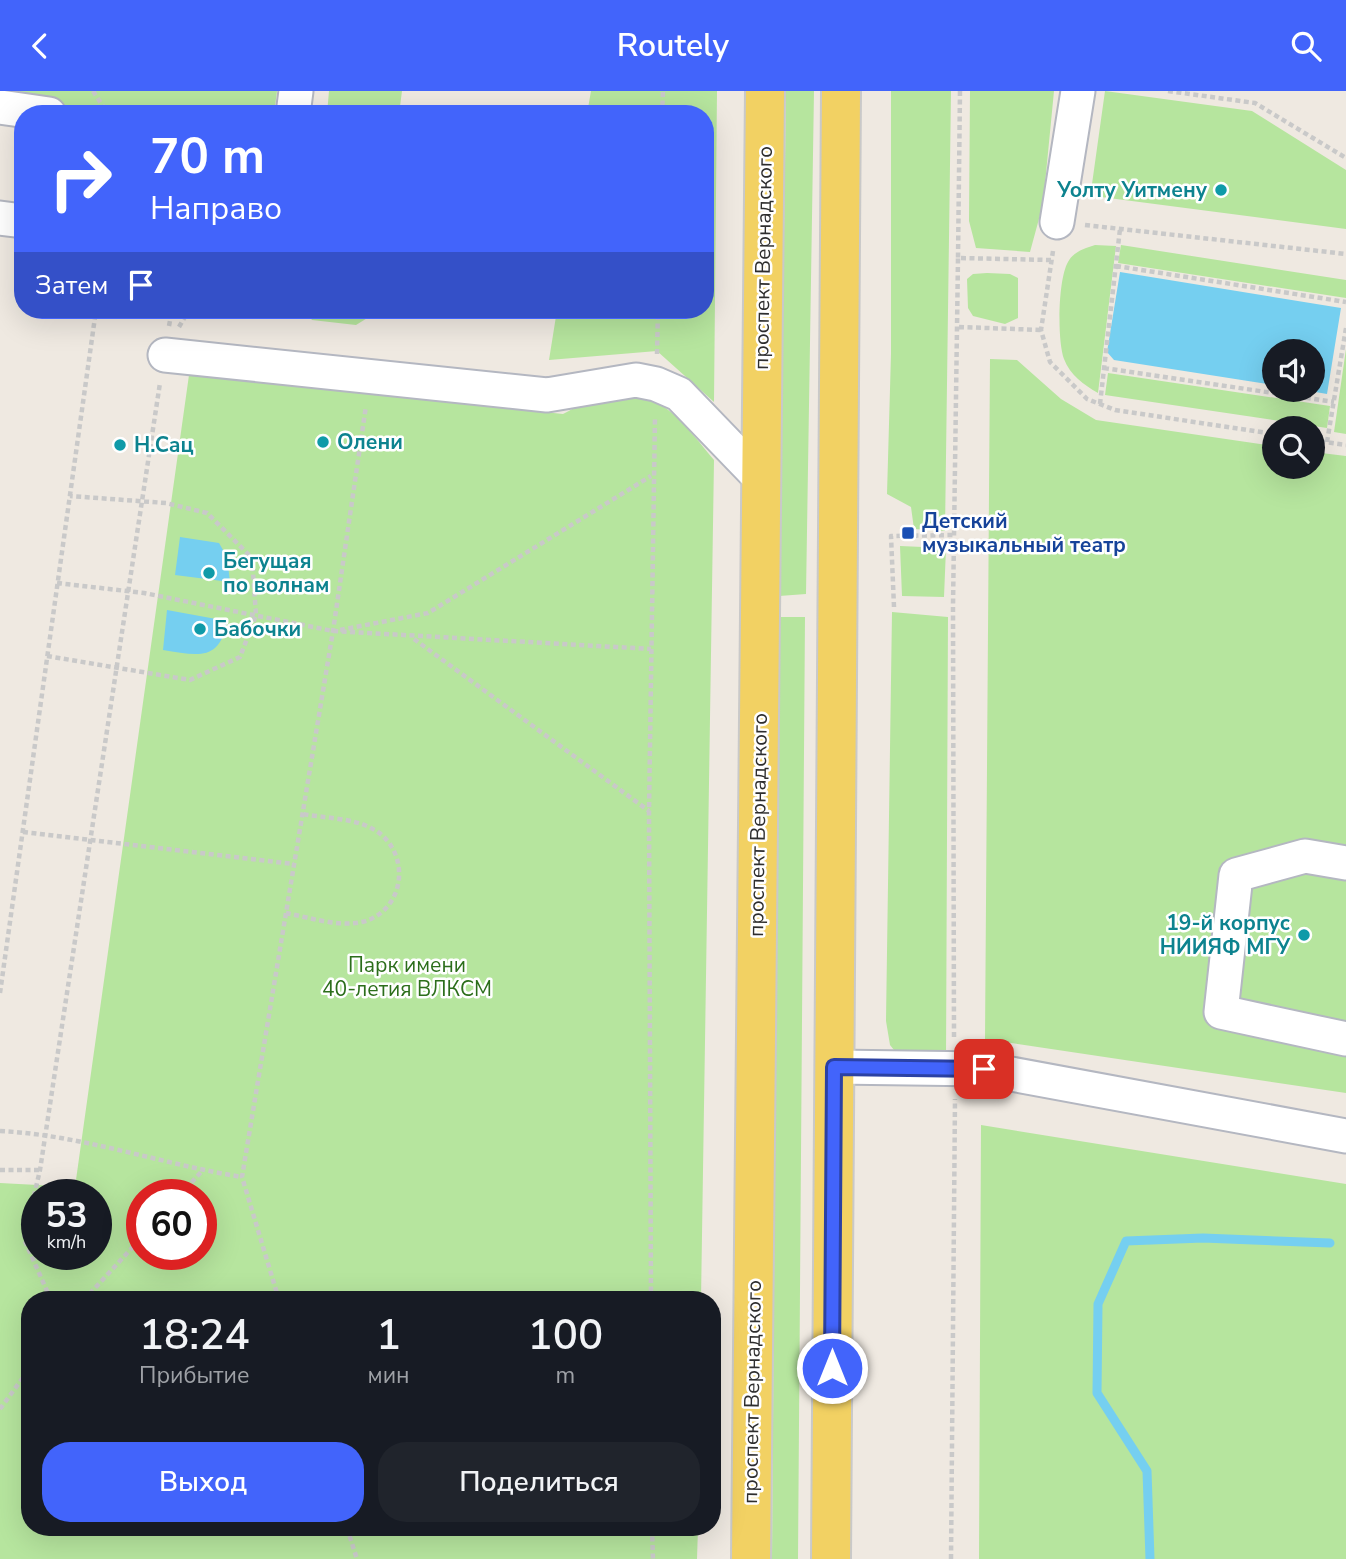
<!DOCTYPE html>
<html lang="ru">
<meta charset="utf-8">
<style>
body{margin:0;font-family:"Nunito Sans",sans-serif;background:#20242c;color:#f1f3f6;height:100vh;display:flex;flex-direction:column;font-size:26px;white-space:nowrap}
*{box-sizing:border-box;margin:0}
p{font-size:23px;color:#9ea1a6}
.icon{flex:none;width:38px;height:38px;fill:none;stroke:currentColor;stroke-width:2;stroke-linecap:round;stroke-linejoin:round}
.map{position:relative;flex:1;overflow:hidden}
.drawer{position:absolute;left:21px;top:1200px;width:700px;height:245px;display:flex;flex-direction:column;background:#171b24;border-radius:28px;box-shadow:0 7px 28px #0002}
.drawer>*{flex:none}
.guide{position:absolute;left:14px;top:14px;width:700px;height:214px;border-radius:28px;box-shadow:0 7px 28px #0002;background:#4264fb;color:#fff;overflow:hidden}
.tools{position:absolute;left:1262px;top:248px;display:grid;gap:14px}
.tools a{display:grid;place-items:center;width:63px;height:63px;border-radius:50%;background:#171b24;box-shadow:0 7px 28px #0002;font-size:35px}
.speed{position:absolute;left:21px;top:1088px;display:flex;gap:14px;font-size:35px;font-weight:700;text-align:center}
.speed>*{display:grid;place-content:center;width:91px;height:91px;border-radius:50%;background:#171b24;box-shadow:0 7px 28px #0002;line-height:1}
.speed small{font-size:18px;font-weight:400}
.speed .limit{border:10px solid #d22;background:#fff;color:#111}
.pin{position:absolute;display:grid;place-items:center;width:60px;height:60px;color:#fff;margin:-30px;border-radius:14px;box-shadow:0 4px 10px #0006}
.me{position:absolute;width:77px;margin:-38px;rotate:0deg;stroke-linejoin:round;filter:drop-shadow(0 0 5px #0008)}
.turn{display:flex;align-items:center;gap:24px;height:147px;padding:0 21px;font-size:32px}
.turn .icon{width:91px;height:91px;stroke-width:2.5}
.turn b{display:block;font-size:49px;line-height:60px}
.then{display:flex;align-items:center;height:66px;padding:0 21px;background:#0003;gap:14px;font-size:26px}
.eta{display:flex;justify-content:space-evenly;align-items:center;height:119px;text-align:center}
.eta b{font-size:42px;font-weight:600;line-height:49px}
.button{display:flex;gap:14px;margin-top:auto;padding:14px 21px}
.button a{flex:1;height:80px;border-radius:28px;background:#4264fb;color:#fff;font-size:28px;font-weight:600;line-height:80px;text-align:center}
.button a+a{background:#20242c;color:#f1f3f6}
header{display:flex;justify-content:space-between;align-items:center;height:91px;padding:0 21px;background:#4264fb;color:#fff;font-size:32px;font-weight:600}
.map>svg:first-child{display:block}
.green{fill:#b6e59e;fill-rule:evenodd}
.water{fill:#75cff0}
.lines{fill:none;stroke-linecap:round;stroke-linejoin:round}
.stream{stroke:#75cff0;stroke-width:9}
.minor-casing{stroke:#b4b7c1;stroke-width:37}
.major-casing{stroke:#c9c9c9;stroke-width:42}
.path{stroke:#c9c9c9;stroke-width:4.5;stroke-dasharray:5 3.5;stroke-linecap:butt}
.minor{stroke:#fff;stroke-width:33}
.major{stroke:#f2d163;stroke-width:38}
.route-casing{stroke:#2b41a3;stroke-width:18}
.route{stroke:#4264fb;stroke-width:12}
.culture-dot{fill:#0f9aa8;stroke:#fff;stroke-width:2.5}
.transit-dot{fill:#1a4fb4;stroke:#fff;stroke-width:2.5}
.labels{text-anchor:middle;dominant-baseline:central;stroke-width:5;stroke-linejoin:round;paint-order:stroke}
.culture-label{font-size:21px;font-weight:bold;fill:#0d838f;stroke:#fff;text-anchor:start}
.street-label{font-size:21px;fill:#2e2e2e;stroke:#fff}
.transit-label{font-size:21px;font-weight:bold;fill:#164399;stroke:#fff;text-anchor:start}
.park-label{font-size:21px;fill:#2c6e1b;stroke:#fff}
</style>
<header><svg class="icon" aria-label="back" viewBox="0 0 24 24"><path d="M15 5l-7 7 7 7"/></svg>Routely<svg class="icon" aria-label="search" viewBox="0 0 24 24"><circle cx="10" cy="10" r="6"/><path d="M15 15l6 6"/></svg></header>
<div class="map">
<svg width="1346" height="1468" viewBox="0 0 1346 1468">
<rect width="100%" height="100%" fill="#efe9e1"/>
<path class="green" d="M 0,0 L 277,0 L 274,23 L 129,23 L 20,8 Z
M 329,0 L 402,0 L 399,23 L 327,23 Z
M 591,0 L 717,0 L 714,311 L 657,260 L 549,269 L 557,219 L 705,219 L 705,23 L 587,23 Z
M 786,0 L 814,0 L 806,503 L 779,505 Z
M 891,0 L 951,0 L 945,440 L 914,438 L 911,416 L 887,403 L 891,263 Z
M 970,0 L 1054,0 L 1043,113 L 1030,161 L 976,157 L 969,130 Z
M 1105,0 L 1252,20 L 1346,79 L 1346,138 L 1101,106 L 1092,93 Z
M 1095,154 L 1116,155 L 1098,302 C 1084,294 1070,284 1064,268 C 1057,249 1058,188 1068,171 C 1073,161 1085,157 1095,154 Z
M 1121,154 L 1346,189 L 1346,207 L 1118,172 Z
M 987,182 L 1010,183 L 1018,187 L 1018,227 L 1005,233 L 973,225 L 968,217 L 967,188 L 973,183 Z
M 304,219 L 371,219 L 369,226 L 356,234 L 312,229 Z
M 1346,258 L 1346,343 L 1334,341 Z
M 990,268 L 1017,269 L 1061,308 L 1096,329 L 1274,355 L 1274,376 L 1312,376 L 1313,361 L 1346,365 L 1346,1002 L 985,948 Z
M 1108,282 L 1330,315 L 1327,337 L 1105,304 Z
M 189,284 L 563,323 C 577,316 594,304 609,302 C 659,295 685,334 714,369 L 701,1209 L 30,1209 L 30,1437 L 698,1437 L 697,1468 L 0,1468 L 0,1092 L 75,1096 ZM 37,1104 L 96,1104 L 96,1164 L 37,1164 ZM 142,1104 L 201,1104 L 201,1164 L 142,1164 Z
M 900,455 L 946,457 L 944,506 L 902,505 Z
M 892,521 L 948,526 L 946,969 L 898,964 L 890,954 L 886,930 Z
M 779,526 L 805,526 L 798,1468 L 772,1468 Z
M 981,1034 L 1346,1093 L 1346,1468 L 979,1468 Z"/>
<path class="water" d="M 1120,181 L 1341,217 L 1327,303 L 1304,299 L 1312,299 L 1312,261 L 1274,261 L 1274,294 L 1114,269 L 1107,261 Z
M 180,446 L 219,452 L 227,466 L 230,491 L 175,484 Z
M 167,519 L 227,530 C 220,572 196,564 163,559 Z"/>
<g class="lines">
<path class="stream" d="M 1150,1468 L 1147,1380 L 1097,1302 L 1098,1213 L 1126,1150 L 1203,1147 L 1330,1152"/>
<defs>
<path id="minor" d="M 0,16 L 49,23
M 293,23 L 296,0
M 0,127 L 23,130
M 1057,131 L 1078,0
M 165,264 L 547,304 L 636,289 L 656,293 L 679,303 L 761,388
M 1346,772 L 1305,765 L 1236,784 L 1221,921 L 1346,948
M 834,976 L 984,978 L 1346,1045"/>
<path id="major" d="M 751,1468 L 765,0
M 831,1468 L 841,0"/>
</defs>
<use href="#minor" class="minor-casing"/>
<use href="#major" class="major-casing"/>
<path class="path" d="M 93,0 L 108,23
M 960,0 L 958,167 L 1051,169
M 1168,0 L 1255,12 L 1346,67
M 662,23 L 663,0
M 1085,134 L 1346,163
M 1053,160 L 1041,239 L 1050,271 L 1087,308 L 1115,319 L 1274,343
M 1116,175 L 1346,211
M 169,235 L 172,219
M 179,236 L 189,219
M 959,236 L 1041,239
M 657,263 L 658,219
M 1104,277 L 1334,311
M 1100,313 L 1120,138
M 1312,349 L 1346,354
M 1327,351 L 1346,237
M 57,492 L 144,502 L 333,540 L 651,558
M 894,516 L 891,445 L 955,444
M 340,539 L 428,522 L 651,385
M 414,548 L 649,720
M 47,565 L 190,589 L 240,566 L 256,524 L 252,467 L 207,422 L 166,412 L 70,405
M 23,741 L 294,773
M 286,822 C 312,827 346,839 371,828 C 409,810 408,755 371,737 C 352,727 324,727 303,723
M 0,902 L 96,219
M 954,946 L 953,515 L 958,167
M 0,1040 C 82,1044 161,1073 242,1086
M 0,1079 L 40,1079
M 180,1104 L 202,1080
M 51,1209 L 24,1148 L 40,1079 L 160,292
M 84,1209 L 142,1146
M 279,1209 L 242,1086 L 333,540 L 366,315
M 651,1209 L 649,720 L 655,325
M 0,1318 L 30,1277
M 347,1437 L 357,1468
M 652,1437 L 653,1468
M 951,1468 L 955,1008"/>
<use href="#minor" class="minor"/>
<use href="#major" class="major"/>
</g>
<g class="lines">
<defs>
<path id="route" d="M 832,1277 L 834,976 L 984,978"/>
</defs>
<use href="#route" class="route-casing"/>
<use href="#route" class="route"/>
</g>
<g class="culture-dot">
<circle cx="1221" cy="99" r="7"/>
<circle cx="323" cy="351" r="7"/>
<circle cx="120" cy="354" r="7"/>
<circle cx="209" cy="482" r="7"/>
<circle cx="200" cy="538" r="7"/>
<circle cx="1304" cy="844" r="7"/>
</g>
<rect class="transit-dot" x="901" y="435" width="14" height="14" rx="3.5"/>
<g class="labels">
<g class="culture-label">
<text x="1207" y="99" text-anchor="end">Уолту Уитмену</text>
<text x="337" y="351">Олени</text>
<text x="134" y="354">Н.Сац</text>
<text x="223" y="470">Бегущая<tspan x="223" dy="24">по волнам</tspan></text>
<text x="214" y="538">Бабочки</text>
<text x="1290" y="832" text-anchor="end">19-й корпус<tspan x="1290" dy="24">НИИЯФ МГУ</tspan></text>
</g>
<g class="street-label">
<text transform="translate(763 167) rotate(-89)">проспект Вернадского</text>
<text transform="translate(758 734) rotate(-89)">проспект Вернадского</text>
<text transform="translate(752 1301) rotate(-89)">проспект Вернадского</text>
</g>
<g class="transit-label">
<text x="922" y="430">Детский<tspan x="922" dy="24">музыкальный театр</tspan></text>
</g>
<g class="park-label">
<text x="407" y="874">Парк имени<tspan x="407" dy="24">40-летия ВЛКСМ</tspan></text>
</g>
</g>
</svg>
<div class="tools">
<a><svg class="icon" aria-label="sound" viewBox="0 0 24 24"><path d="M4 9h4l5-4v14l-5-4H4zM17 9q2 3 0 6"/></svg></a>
<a><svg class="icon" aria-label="search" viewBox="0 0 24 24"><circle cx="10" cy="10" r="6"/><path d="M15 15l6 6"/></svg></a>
</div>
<div class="speed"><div>53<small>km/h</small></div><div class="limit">60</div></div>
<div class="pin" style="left:984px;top:978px;background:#d93025"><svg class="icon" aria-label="arrive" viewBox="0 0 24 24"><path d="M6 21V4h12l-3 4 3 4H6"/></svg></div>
<svg class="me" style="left:832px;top:1277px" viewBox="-20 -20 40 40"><circle r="17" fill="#4264fb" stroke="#fff" stroke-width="3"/><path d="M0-11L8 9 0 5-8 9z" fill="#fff"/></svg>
<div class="guide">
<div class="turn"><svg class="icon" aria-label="right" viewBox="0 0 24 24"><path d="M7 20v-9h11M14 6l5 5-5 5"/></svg><div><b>70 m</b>Направо</div></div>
<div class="then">Затем<svg class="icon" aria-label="arrive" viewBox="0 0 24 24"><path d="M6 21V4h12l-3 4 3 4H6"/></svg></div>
</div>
<section class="drawer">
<div class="eta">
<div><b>18:24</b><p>Прибытие</p></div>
<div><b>1</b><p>мин</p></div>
<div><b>100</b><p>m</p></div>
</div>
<div class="button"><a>Выход</a><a>Поделиться</a></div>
</section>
</div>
